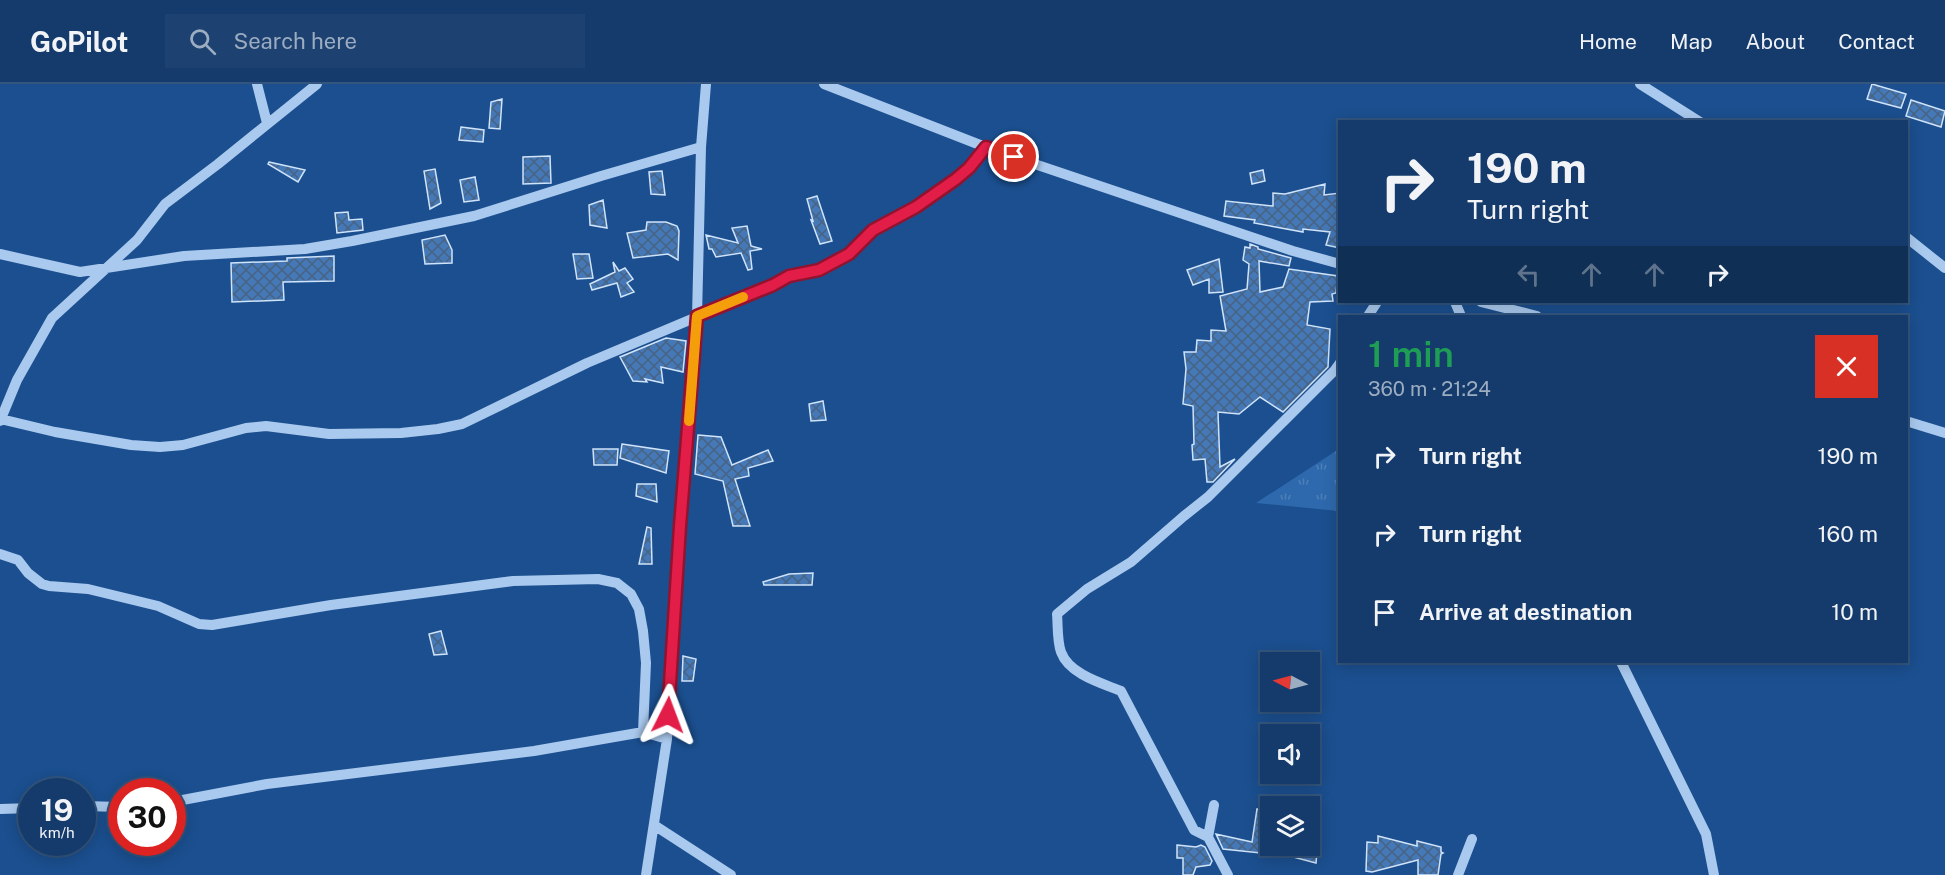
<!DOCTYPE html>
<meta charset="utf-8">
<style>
body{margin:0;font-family:"Public Sans",sans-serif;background:#1d4271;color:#f1f3f6;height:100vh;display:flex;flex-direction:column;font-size:22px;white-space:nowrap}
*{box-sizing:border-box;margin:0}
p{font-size:20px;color:#9dadc1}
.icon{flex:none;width:33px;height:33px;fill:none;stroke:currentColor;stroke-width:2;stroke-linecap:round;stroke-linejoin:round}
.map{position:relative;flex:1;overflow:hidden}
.side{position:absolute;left:1338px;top:231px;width:570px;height:348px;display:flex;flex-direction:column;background:#143b6b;border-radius:0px;box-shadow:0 3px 15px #0003,0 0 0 2px #33557e}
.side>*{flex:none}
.top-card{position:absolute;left:1338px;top:36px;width:570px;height:183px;border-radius:0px;box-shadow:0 3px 15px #0003,0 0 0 2px #33557e;background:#143b6b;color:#f1f3f6;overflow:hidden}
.needle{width:39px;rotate:276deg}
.controls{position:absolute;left:1260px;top:568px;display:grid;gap:12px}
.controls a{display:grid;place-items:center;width:60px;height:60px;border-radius:0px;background:#143b6b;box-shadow:0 3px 15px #0003,0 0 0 2px #33557e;font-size:30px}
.speed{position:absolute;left:18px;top:694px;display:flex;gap:12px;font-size:30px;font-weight:700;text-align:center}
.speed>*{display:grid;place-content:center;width:78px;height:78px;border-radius:50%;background:#143b6b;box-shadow:0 3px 15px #0003,0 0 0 2px #33557e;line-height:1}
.speed small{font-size:15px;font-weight:400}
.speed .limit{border:9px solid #d22;background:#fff;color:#111}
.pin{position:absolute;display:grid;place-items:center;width:51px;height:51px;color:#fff;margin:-26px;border:3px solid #fff;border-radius:50%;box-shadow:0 2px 6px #0007}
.me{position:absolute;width:66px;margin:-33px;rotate:3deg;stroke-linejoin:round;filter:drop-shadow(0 0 4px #0008)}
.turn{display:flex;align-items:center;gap:21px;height:126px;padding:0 30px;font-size:27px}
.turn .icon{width:78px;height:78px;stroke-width:2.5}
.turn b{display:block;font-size:42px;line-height:51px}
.lanes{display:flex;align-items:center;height:57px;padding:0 30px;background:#0003;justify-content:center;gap:30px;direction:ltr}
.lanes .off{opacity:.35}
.round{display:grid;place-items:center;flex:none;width:63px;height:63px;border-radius:0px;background:#1d4271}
.summary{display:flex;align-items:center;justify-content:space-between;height:102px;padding:0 30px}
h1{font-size:36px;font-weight:600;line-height:45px;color:#1e9e55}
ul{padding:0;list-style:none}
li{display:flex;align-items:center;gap:18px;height:78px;padding:0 30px}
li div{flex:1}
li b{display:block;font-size:22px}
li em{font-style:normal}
header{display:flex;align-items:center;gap:36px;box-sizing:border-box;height:84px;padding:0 30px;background:#143b6b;border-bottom:2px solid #33557e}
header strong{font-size:28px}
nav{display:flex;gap:33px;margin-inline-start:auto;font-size:21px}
.search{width:420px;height:54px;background:#1d4271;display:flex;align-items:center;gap:15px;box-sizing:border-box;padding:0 21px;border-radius:0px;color:#9dadc1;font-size:22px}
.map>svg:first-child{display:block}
.grass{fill:url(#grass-tufts)}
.building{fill:url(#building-cross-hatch);stroke:#cfe3fa;stroke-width:1.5}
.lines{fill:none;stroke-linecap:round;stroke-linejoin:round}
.minor{stroke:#a9c9ee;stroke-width:10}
.route-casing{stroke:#92132f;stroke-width:15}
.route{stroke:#e11d48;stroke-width:10}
.slow{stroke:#f59e0b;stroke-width:10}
</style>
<header>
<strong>GoPilot</strong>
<div class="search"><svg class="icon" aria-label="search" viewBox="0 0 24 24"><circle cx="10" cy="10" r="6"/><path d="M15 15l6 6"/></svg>Search here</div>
<nav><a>Home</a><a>Map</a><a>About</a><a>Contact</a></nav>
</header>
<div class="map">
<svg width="1945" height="791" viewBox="0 0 1945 791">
<defs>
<pattern id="grass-tufts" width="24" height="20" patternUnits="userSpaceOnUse" patternTransform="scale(1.5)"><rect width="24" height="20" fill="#2e69ad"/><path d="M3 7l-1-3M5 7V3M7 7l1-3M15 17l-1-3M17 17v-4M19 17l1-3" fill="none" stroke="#4d80b9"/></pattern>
<pattern id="building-cross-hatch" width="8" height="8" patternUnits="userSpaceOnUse" patternTransform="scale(1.5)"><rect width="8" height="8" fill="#4478b7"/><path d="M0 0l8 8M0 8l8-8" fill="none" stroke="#486282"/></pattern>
</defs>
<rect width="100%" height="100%" fill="#1b4f8f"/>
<path class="grass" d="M 1339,365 L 1339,427 L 1256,419 Z"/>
<path class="building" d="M 1872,0 L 1906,10 L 1901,24 L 1867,15 Z
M 502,15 L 500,45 L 489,44 L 491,18 Z
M 1911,16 L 1945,27 L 1941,43 L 1906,32 Z
M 461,43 L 484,46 L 483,58 L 459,56 Z
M 550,72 L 551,99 L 523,100 L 523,73 Z
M 269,78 L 305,86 L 298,98 L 268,80 Z
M 435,85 L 441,119 L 430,125 L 424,87 Z
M 1263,86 L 1265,97 L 1252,100 L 1250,89 Z
M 662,87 L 665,111 L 651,110 L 649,88 Z
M 475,93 L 479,116 L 464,118 L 460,96 Z
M 1325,100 L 1324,111 L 1340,109 L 1340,164 L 1326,161 L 1330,148 L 1303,145 L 1303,148 L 1254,139 L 1255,136 L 1224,132 L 1226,117 L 1273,122 L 1273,109 L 1285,110 Z
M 817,112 L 832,157 L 820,160 L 811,136 L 813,137 L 807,115 Z
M 603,116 L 607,144 L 590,141 L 589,121 Z
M 348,128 L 349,136 L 362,135 L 363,146 L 337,149 L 335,129 Z
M 647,138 L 666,138 L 677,142 L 679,147 L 678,176 L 668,170 L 633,174 L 627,149 L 646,146 Z
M 747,142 L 751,162 L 762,165 L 750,167 L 752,185 L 748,186 L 741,169 L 716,173 L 712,165 L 709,165 L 706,151 L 738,159 L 732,144 Z
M 445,151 L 452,166 L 452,179 L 425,180 L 422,156 Z
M 1250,160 L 1258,163 L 1258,165 L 1291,174 L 1289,182 L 1259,177 L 1260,208 L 1283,203 L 1289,185 L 1338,192 L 1336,209 L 1332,210 L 1333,217 L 1310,218 L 1307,241 L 1330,245 L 1328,283 L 1283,328 L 1260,313 L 1239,330 L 1218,328 L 1220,383 L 1235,375 L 1213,398 L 1207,398 L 1205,375 L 1193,376 L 1192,361 L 1194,360 L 1193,322 L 1183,320 L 1186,285 L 1184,268 L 1196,268 L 1197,256 L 1211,257 L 1211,246 L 1226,247 L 1220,212 L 1247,205 L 1249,180 L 1243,176 L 1245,163 L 1250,164 Z
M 573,170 L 589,170 L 593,194 L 577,195 Z
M 334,172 L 334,197 L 283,198 L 284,216 L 232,218 L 231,179 L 287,177 L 287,174 Z
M 1219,175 L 1223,208 L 1209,209 L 1209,195 L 1193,201 L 1187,186 Z
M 613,178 L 619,187 L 625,184 L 633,195 L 627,199 L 634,208 L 621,213 L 617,199 L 592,206 L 590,200 L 615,188 Z
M 666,254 L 686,257 L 683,288 L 661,283 L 663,299 L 645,295 L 647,298 L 633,297 L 620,273 Z
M 823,317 L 826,336 L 811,337 L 809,320 Z
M 698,351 L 721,353 L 732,381 L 768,366 L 773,377 L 748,384 L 749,392 L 735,395 L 750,442 L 733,442 L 723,397 L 695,390 Z
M 622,360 L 669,367 L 666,389 L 620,374 Z
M 593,365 L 618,365 L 617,381 L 594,381 Z
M 637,400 L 656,400 L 657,418 L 636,412 Z
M 647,443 L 651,444 L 652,480 L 639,480 Z
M 813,489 L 812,501 L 764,501 L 763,498 L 789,490 Z
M 441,547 L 447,570 L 434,571 L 429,550 Z
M 683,572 L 696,575 L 693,597 L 682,597 Z
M 1257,725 L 1267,727 L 1262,760 L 1270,761 L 1270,770 L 1223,765 L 1216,750 L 1252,758 Z
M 1378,752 L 1417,762 L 1417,757 L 1441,763 L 1441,768 L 1443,769 L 1441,770 L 1438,791 L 1418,791 L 1418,776 L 1372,788 L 1366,787 L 1367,758 L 1378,759 Z
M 1177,761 L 1196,763 L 1201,761 L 1205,763 L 1212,777 L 1210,781 L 1196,783 L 1193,791 L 1183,791 L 1183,774 L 1177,774 Z
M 1293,762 L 1317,768 L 1316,779 L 1293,773 Z"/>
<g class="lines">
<path class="minor" d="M 257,0 L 267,39
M 824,0 L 993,66 L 1293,167 L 1340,180
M 1640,0 L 1700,38
M 1906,153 L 1945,184
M 0,170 L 80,188 L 184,172 L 305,165 L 352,157 L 474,132 L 601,92 L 701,63
M 1455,218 L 1461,232
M 1481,218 L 1537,232
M 1368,232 L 1377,218
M 1,335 L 55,348 L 131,361 L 160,363 L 183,361 L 246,344 L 266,342 L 329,350 L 401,349 L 438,345 L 462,340 L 587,279 L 773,201 L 789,192 L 819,186 L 849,170 L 873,146 L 916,123 L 956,95 L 969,83 L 986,63
M 0,337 L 17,296 L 52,234 L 137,156 L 165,120 L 218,80 L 317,0
M 1906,337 L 1945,349
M 0,470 L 18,476 L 28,489 L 42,500 L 49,502 L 88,505 L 158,522 L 199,540 L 212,541 L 331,521 L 513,497 L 598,495 L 617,499 L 631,510 L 639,525 L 643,547 L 646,579 L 643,648
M 1621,578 L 1706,750 L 1714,791
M 172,718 L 267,700 L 534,667 L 643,648 L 667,655
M 1214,721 L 1208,753 L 1228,791
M 82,722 L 122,723
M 0,725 L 32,724
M 654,741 L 731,791
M 1208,753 L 1194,746 L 1121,607 C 1101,599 1069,590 1061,568 C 1057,557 1058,541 1057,530 L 1087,505 L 1131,478 L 1184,432 L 1208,413 L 1335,286 L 1340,279
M 646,791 L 667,655 L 680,442 L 697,233 L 701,63 L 706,0
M 1458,791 L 1472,755"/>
</g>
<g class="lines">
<defs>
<path id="route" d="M 668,631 L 680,442 L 697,232 L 773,201 L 789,192 L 819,186 L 849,170 L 873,146 L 916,123 L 956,95 L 969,84 L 986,63 L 1014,73"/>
</defs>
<use href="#route" class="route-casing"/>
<use href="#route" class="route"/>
<path class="slow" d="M 689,337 L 697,232 L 743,213"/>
</g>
</svg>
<div class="controls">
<a><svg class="needle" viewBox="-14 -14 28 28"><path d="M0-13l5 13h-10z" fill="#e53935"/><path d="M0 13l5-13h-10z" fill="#9dadc1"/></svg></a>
<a><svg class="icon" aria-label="sound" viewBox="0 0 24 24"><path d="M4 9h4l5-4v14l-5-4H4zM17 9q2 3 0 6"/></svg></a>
<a><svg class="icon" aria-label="layers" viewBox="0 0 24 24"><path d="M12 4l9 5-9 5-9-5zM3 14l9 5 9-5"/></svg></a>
</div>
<div class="speed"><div>19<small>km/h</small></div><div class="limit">30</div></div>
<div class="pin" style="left:1014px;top:73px;background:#d93025"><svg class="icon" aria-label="arrive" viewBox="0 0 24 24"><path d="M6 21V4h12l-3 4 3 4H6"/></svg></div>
<svg class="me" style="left:668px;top:631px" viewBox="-20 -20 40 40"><path d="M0-17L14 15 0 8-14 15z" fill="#e11d48" stroke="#fff" stroke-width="4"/></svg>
<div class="top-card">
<div class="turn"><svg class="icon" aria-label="right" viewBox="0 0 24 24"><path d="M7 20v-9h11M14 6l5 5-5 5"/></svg><div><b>190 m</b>Turn right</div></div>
<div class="lanes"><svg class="icon off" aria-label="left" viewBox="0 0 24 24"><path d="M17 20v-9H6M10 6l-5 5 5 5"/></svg><svg class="icon off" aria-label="ahead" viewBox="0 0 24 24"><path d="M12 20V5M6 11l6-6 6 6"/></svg><svg class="icon off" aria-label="ahead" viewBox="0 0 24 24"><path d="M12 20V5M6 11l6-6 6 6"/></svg><svg class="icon" aria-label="right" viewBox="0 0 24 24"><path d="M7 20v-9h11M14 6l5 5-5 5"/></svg></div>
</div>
<section class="side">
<div class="summary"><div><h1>1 min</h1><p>360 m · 21:24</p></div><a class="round" style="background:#d93025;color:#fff"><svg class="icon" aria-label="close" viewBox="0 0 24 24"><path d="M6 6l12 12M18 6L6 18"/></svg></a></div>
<ul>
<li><svg class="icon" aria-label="right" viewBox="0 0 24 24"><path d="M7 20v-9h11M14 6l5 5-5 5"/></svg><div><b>Turn right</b></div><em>190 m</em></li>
<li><svg class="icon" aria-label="right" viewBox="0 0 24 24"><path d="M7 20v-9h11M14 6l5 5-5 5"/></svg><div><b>Turn right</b></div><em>160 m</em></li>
<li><svg class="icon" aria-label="arrive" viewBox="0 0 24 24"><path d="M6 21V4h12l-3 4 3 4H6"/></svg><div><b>Arrive at destination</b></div><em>10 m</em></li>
</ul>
</section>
</div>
